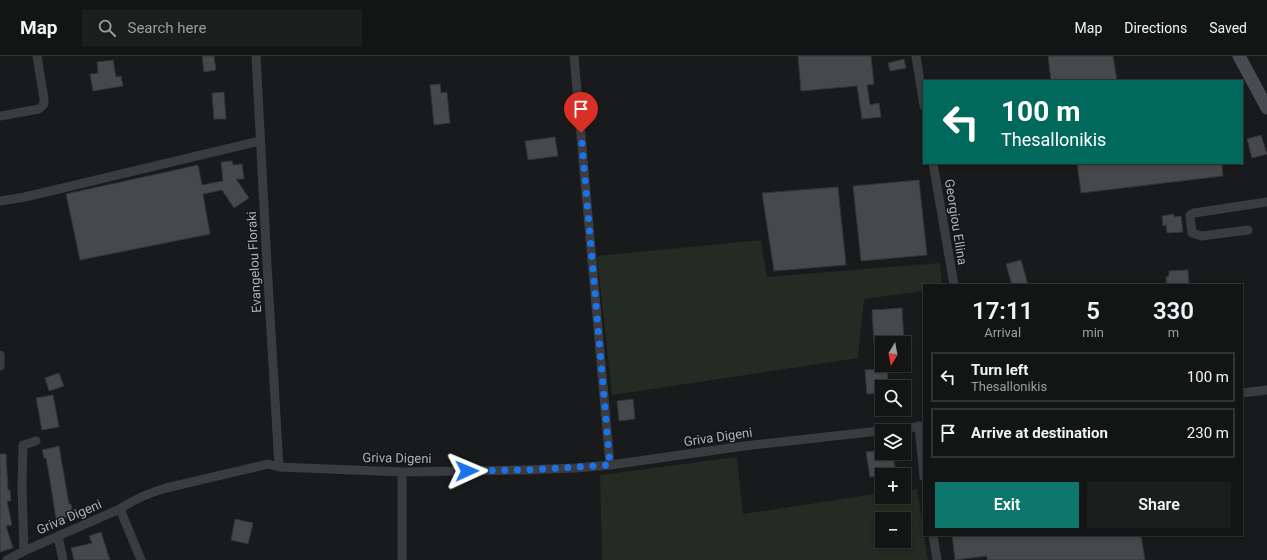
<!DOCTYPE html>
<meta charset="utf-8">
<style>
body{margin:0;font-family:Roboto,sans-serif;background:#1c1d1d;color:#f1f3f6;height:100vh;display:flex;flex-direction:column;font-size:15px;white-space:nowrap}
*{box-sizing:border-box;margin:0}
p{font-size:13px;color:#9d9ea0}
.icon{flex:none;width:22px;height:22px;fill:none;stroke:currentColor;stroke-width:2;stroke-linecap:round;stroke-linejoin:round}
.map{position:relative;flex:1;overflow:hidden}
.sheet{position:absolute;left:923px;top:228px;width:320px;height:252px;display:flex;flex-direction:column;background:#131414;border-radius:0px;box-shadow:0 2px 6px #0003,0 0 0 1px #323334}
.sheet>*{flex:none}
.guide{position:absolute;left:923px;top:24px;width:320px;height:84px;border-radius:0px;box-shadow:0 2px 6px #0003,0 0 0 1px #323334;background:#00695c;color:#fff;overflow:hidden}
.needle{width:26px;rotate:190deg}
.fabs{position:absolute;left:875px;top:280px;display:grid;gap:8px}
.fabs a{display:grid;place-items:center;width:36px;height:36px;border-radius:0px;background:#131414;box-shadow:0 2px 6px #0003,0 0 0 1px #323334;font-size:20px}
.pin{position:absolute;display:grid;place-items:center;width:34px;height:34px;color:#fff;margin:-41px -17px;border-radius:50% 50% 50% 0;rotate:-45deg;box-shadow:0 0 4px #0007}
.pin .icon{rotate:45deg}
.me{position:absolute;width:44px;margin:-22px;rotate:89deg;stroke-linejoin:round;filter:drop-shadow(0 0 3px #0008)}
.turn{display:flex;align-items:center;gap:14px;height:84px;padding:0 12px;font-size:18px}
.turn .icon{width:52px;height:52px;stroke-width:2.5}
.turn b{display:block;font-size:28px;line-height:34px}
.eta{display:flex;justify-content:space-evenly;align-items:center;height:68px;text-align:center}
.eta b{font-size:24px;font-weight:600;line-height:28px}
.action{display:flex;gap:8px;margin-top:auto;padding:8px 12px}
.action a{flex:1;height:46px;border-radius:0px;background:#0f766e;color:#fff;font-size:16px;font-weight:600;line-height:46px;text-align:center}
.action a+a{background:#1c1d1d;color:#f1f3f6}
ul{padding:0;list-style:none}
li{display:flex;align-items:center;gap:12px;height:50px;margin:0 8px 6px;padding:0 4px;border:2px solid #323334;border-radius:0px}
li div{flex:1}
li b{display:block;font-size:15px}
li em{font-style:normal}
header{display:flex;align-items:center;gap:24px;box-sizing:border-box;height:56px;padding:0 20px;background:#131414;border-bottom:1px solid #323334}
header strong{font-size:19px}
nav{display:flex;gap:22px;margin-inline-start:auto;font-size:14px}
.search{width:280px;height:36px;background:#1c1d1d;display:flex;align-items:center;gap:10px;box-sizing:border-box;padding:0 14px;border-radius:0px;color:#9d9ea0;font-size:15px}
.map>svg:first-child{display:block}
.green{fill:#232b23;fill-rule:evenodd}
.building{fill:#46484b;stroke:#333437}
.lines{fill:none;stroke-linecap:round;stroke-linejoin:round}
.minor{stroke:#3a3c40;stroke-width:9}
.secondary{stroke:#484b50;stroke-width:13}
.route{stroke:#1a73e8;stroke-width:7;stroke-dasharray:0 12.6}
.labels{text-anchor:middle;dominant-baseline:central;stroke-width:3;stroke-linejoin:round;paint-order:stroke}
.street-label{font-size:13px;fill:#acb3ba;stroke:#141516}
</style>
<header>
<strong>Map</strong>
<div class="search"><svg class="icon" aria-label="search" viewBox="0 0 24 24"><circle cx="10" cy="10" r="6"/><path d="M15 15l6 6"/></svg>Search here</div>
<nav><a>Map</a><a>Directions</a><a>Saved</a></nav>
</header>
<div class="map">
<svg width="1267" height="504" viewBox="0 0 1267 504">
<rect width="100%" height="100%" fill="#191a1b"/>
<path class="green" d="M 761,184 L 767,221 L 940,207 L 942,229 L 924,229 L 924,235 L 864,243 L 858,302 L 612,339 L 597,200 Z
M 737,401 L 743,458 L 882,437 L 882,441 L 904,441 L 904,434 L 917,433 L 928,504 L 602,504 L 600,419 ZM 882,463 L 904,463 L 904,485 L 882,485 Z"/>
<path class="building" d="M 202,0 L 214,0 L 216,14 L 204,16 Z
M 798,0 L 871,0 L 874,28 L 867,29 L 870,49 L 879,47 L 881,61 L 862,63 L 857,30 L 801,35 Z
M 1048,0 L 1113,0 L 1117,25 L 1051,25 Z
M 904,3 L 906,12 L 890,15 L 888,7 Z
M 113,4 L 116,21 L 121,20 L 123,30 L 93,35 L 90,18 L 98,17 L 97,6 Z
M 440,28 L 441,37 L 447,36 L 450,67 L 434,69 L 430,29 Z
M 224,36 L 226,63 L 214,63 L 212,37 Z
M 1261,79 L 1267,98 L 1252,102 L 1247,83 Z
M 555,81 L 558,100 L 528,104 L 525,85 Z
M 232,105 L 233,109 L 242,108 L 244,123 L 236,123 L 249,142 L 234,152 L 222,134 L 203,138 L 210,178 L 80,204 L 66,138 L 198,109 L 202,129 L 223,125 L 221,106 Z
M 1077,107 L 1222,107 L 1223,120 L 1081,137 Z
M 919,124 L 927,199 L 861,205 L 853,130 Z
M 838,131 L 846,209 L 774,215 L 762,137 Z
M 1174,158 L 1174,161 L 1181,160 L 1183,176 L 1167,177 L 1166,169 L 1163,170 L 1162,160 Z
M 1021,204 L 1028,229 L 1012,229 L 1006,208 Z
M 1188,214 L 1189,229 L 1167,229 L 1166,221 L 1169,220 L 1169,215 Z
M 902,252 L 904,285 L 874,287 L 872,254 Z
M 887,313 L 888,331 L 882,331 L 882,337 L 867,338 L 865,314 Z
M 59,317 L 64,330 L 49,335 L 45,322 Z
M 53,339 L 59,371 L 42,374 L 36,342 Z
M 633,343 L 635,363 L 619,365 L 617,345 Z
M 59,390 L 69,448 L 71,448 L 73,460 L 56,463 L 49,418 L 46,402 L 44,402 L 42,394 Z
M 882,394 L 882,397 L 893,397 L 896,418 L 870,421 L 866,396 Z
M 0,398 L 6,398 L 8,434 L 10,434 L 11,445 L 7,445 L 12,469 L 6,470 L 13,492 L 0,496 Z
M 235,463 L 253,467 L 248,488 L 231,484 Z
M 101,476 L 110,504 L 74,504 L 71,492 L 92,487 L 89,480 Z
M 952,479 L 967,479 L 967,481 L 982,479 L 1141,479 L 1145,504 L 987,504 L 987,500 L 955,504 Z"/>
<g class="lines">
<path class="minor" d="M 256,0 L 267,208 L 279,411
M 574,0 L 610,409
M 916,0 L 924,50
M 0,60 L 39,53 L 44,48 L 44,43 L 37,0
M 933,107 L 954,229
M 0,145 L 25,141 L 260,85
M 1248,174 L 1202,180 L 1192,177 L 1190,161 L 1190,159 L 1194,157 L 1267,146
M 0,299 L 0,310
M 1242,337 L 1267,334
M 919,370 L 924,421
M 402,416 L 402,504
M 120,453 L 141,504
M 933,479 L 937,504
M 58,480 L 63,504
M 24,495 L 22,430 L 23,389 L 36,385
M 7,504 L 24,495 L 120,453 C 134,443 149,437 166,432 L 268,408 L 279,411 L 402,416 L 524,414 L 576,412 L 610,409 L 744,390 L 924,370"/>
<path class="secondary" d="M 1239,0 L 1267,52"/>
</g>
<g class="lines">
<path class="route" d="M 467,415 L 524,414 L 610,409 L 581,77"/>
</g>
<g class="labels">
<g class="street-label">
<text transform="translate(956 166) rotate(81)">Georgiou Ellina</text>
<text transform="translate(254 206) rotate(-93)">Evangelou Floraki</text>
<text transform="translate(718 381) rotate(-8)">Griva Digeni</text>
<text transform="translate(397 402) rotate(1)">Griva Digeni</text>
<text transform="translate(69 461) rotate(-23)">Griva Digeni</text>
</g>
</g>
</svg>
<div class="fabs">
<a><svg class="needle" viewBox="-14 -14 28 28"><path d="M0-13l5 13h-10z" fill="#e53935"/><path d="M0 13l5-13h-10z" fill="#9d9ea0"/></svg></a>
<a><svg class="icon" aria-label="search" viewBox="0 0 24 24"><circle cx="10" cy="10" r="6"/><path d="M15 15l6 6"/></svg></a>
<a><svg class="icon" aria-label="layers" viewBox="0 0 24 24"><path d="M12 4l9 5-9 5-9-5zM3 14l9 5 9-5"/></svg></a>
<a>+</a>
<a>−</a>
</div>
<div class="pin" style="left:581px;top:77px;background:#d93025"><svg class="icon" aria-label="arrive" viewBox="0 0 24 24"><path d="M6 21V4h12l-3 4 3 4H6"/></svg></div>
<svg class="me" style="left:467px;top:415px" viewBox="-20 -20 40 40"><path d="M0-17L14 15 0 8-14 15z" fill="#1a73e8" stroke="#fff" stroke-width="4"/></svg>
<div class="guide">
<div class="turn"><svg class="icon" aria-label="left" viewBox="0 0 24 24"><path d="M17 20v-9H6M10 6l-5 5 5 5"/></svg><div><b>100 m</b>Thesallonikis</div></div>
</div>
<section class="sheet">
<div class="eta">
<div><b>17:11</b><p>Arrival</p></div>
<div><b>5</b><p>min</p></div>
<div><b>330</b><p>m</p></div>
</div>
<ul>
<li><svg class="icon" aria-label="left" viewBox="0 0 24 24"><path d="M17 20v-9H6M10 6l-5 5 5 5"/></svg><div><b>Turn left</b><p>Thesallonikis</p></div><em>100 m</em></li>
<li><svg class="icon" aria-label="arrive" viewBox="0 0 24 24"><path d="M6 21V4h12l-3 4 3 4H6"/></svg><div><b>Arrive at destination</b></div><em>230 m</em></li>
</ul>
<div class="action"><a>Exit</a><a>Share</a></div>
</section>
</div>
